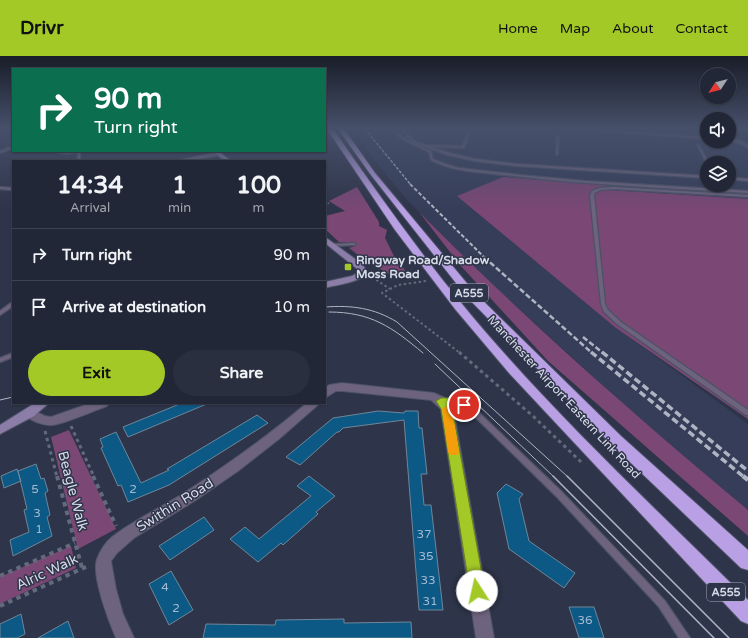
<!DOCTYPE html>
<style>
body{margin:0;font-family:"Varela Round",sans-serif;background:#2a2f3f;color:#f1f3f6;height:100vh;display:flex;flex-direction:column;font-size:15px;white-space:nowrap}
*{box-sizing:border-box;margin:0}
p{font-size:13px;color:#a2a5ad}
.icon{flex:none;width:22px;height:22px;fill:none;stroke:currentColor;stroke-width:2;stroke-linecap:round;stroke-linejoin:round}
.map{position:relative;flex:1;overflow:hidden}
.details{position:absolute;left:12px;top:104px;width:314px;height:244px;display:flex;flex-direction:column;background:#222737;border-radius:0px;box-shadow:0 1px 3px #0004,0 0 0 1px #3f4452}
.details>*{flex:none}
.hud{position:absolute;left:12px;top:12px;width:314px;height:84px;border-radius:0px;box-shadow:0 1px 3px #0004,0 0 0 1px #3f4452;background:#0b6e4f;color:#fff;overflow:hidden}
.needle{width:26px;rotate:234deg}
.fabs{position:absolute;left:700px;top:12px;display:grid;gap:8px}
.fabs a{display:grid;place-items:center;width:36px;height:36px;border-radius:50%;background:#222737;box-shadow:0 1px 3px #0004,0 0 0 1px #3f4452;font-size:20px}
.pin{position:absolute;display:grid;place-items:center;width:34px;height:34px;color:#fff;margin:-17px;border:2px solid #fff;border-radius:50%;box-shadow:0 1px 4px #0007}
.me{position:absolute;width:44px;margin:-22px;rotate:350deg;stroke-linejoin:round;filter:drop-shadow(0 0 3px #0008)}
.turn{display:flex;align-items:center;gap:14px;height:84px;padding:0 16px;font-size:18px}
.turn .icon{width:52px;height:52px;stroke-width:2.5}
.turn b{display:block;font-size:28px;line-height:34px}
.eta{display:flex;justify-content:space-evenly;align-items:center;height:68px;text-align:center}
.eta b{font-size:24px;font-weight:800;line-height:28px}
.primary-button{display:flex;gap:8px;margin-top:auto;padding:8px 16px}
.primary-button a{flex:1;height:46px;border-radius:24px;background:#a3c926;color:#111;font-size:16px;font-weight:800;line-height:46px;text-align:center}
.primary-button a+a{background:#2a2f3f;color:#f1f3f6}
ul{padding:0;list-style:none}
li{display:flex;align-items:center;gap:12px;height:52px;padding:0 16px;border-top:1px solid #3f4452}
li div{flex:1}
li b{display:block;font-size:15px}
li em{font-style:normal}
header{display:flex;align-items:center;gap:24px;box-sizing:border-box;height:56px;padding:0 20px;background:#a3c926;color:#111}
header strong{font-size:19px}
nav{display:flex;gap:22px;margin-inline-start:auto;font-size:14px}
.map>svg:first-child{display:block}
.built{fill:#353d58;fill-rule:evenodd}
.green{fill:#7b4775}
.building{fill:#0d5986;stroke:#6f8698}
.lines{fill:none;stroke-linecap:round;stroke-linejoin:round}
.lane-casing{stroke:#4c5266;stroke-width:2.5}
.street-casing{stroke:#4c5266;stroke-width:2}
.secondary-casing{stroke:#4c5266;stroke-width:2}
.highway-casing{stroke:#4c5266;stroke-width:2}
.path-far3{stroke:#646a7d;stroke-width:1.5;stroke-dasharray:1.5 1.5;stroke-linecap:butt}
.path-far2{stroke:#646a7d;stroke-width:2;stroke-dasharray:2.5 2.5;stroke-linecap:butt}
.path-far1{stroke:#646a7d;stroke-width:3;stroke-dasharray:3.5 3.5;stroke-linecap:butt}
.path{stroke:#646a7d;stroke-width:4;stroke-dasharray:4.5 4.5;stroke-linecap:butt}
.lane{fill:#6d637f;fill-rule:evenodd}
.street{fill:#6d637f;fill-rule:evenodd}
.secondary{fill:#8c7ca8;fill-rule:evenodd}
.highway{fill:#b99fe3;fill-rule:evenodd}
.tram-far1{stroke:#afb4c3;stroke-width:1}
.tram{stroke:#afb4c3;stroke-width:1.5}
.rail-far4{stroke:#afb4c3;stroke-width:1.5;stroke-dasharray:3 1.5;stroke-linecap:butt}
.rail-far3{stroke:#afb4c3;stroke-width:2;stroke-dasharray:4 2;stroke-linecap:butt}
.rail-far2{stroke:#afb4c3;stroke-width:2.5;stroke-dasharray:5.5 2.5;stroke-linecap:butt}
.rail-far1{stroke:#afb4c3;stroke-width:3.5;stroke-dasharray:7 3.5;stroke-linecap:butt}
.rail{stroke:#afb4c3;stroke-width:4.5;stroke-dasharray:9 4.5;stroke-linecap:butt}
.route{fill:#a3c926;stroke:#6a8319}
.slow{fill:#f59e0b}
.poi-dot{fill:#a3c926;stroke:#2e3449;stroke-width:1.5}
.labels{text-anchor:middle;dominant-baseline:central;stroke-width:3;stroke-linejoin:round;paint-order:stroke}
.shield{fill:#2e3449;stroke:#a4a9b8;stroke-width:1}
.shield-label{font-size:11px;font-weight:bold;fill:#d6dbe8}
.poi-label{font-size:12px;font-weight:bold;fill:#d6dbe8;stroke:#2e3449;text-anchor:start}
.street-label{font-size:12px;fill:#d6dbe8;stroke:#2e3449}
.near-number-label{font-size:12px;fill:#a4bad0}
.near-street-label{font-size:14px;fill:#d6dbe8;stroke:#2e3449}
</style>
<header>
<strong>Drivr</strong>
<nav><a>Home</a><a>Map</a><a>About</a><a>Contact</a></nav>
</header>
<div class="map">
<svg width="748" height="582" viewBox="0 0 748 582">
<rect width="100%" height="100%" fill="#2e3449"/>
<path class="built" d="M 353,73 L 704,73 L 707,74 L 707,85 L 729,85 L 729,79 L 748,84 L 748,363 L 628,280 L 748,368 L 748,454 L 654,376 L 482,219 L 406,143 L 369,97 ZM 707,107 L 729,107 L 729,129 L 707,129 Z"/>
<path class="green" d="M 503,121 L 607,129 L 609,134 L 748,143 L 748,363 L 616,272 L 457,140 Z
M 357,131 L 379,166 L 379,170 L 387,174 L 385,182 L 394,200 L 408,218 L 389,218 L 366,205 L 349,192 L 355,190 L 352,186 L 339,186 L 325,173 L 325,160 L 345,155 L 329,145 Z
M 419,156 C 523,261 634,359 748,454 L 748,480 L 548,305 L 460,209 Z
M 69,374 L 116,473 L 78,493 L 51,381 Z
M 71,490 L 76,512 L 0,548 L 0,521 Z"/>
<path class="building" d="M 182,347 L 209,347 L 128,381 L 123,371 Z
M 378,355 L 404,357 L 405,355 L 418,355 L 419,372 L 422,372 L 427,418 L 421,418 L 424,449 L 431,449 L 443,554 L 419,554 L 404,364 L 343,372 L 339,376 L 337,376 L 300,409 L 286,401 L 333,362 Z
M 257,359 L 268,367 L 169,429 L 128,446 L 121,429 L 118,430 L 101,392 L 103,391 L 100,383 L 116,376 L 141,427 L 169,414 L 167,413 Z
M 36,408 L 41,423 L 44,422 L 48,435 L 45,437 L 50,459 L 47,461 L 52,480 L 13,500 L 10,484 L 29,476 L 24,454 L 27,453 L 18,415 Z
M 17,413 L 21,425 L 4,432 L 1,420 Z
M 309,420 L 335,440 L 316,456 L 318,458 L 283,489 L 281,487 L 258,506 L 230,483 L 245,471 L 259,483 L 311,440 L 297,430 Z
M 506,428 L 523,438 L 519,443 L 529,485 L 575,517 L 564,532 L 509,493 L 497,437 Z
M 204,461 L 214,474 L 170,504 L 159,490 Z
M 171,515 L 193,554 L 169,569 L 149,528 Z
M 569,551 L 594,551 L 604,582 L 579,582 Z
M 21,558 L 25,578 L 17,582 L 0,582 L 0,568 Z
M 344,563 L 344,567 L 411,566 L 412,582 L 203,582 L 206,568 L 275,569 L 276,564 Z
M 68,565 L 74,582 L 38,582 Z"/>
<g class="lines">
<defs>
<path id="lane" d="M 391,73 L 393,73 C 404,84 418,88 431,95 L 433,103 C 442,107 449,110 459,112 L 520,119 L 585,125 L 748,135 L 748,137 C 667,132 586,129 505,119 C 480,116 453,116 431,104 L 429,96 C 415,89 401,85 391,73 Z
M 401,73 L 403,73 L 415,85 L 426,89 L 462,90 L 469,75 L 471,74 L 464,92 L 431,91 L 450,97 L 475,103 L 517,108 L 707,120 L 707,122 L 517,110 L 475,105 L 448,99 L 413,87 Z
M 570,73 L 579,73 L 707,81 L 707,83 Z
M 558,79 L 559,80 L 558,98 L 557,99 L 556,98 L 557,80 Z
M 729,83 L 742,85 L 748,90 L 748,92 L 740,87 L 729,85 Z
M 697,89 L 699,89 L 709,107 L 707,108 Z
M 13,90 L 13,92 L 0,97 L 0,95 Z
M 49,95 L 67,96 L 82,95 L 80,96 L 80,105 L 78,105 L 78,96 L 67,98 Z
M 729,121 L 748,123 L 748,125 L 729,123 Z
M 0,131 L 13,132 L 13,134 L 0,133 Z
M 613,131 L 748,139 L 748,141 L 613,133 L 600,134 L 595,137 L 594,139 L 605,248 L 608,254 L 621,266 L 748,354 L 748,359 L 746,359 L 617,268 L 604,256 L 601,248 L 590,139 L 592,135 L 599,132 Z
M 354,187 L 356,188 L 355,189 L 333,190 L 331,189 L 333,188 Z
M 11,247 L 13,247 L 13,250 L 0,259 L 0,255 Z
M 13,297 L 13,301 L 0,306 L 0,302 Z
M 441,343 L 456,343 L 473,351 L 562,436 L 665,545 L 688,579 L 690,582 L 679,582 L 659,551 L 556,440 L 469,355 L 455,347 L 439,346 L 438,345 L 439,344 Z"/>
<path id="street" d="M 219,96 L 221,97 L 221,99 L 187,105 L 180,104 Z
M 342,327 L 434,337 L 445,342 L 453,352 L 494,582 L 476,582 L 441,353 L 431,344 L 342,335 L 336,335 L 325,342 L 325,332 L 329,329 Z
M 91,347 L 109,347 L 107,350 C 93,355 66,367 53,369 C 44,370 29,365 24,357 L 26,354 L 30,353 L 45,360 L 51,361 Z
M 307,347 L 320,347 L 279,383 L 238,415 L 196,444 L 134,482 L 117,497 L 111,505 L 116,533 L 123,558 L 134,582 L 116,582 C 109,566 91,519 97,503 C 100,495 105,487 112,481 C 135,463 163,451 187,435 C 229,408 269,379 307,347 Z"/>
<path id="secondary" d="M 212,95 L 218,95 L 231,105 L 225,105 Z
M 325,181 L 362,208 L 368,217 C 358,227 339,228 325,232 L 325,226 L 352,220 L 359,216 L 356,212 L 325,187 Z
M 35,347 L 49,347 L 34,360 L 0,378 L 0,369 Z"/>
<path id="highway" d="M 327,73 L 333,73 C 374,132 416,192 462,248 C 549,354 651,448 748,544 L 748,568 L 741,565 L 509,317 L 455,253 L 395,174 Z
M 338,73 L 344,73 L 375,117 L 475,237 L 621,380 L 748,494 L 748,514 L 741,512 L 611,388 L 467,241 L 371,119 Z"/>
</defs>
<use href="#lane" class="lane-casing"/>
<use href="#street" class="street-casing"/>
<use href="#secondary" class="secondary-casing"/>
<use href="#highway" class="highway-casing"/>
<path class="path-far3" d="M 529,79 L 530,75
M 706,90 L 715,91
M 325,149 L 329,147"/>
<path class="path-far2" d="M 372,221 L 390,233
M 426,225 L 398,229 L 382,237 L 460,297"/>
<path class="path-far1" d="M 459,296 L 534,361 L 581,406
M 71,370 L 94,421
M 45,375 L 57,421"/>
<path class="path" d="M 57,420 L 82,512
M 93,420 L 116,470
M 0,520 L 75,487
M 0,550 L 90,509"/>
<use href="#lane" class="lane"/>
<use href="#street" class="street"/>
<use href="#secondary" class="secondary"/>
<use href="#highway" class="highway"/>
<path class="tram-far1" d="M 325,251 C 352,249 374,252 397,266 L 568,421
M 329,256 C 371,256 392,271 423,297
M 435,308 L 554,421
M 0,344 L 13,341"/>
<path class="tram" d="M 553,420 L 714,582
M 567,420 L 729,582"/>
<path class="rail-far4" d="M 365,73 L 411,129"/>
<path class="rail-far3" d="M 410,128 L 485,202"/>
<path class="rail-far2" d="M 484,201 L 592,297
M 583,281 L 603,297"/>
<path class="rail-far1" d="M 591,296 L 744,421
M 602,296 L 748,415"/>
<path class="rail" d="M 743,420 L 748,424"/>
</g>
<linearGradient id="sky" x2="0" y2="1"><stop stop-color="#191d28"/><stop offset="0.47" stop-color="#46506a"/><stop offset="1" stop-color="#46506a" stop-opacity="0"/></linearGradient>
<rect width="748" height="154" fill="url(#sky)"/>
<path class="route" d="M 441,342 C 451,342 462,341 469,349 L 464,353 L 450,349 L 452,352 L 485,535 L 482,540 L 477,542 L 472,540 L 470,535 L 441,353 L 436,345 Z"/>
<path class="slow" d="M 447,350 L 452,353 L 459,396 L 458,399 L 450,399 L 448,396 L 442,353 Z"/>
<rect class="poi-dot" x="344" y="207" width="8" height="8" rx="2"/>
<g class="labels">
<g class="shield">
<rect x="450" y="228" width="38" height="18" rx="3"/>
<rect x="707" y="527" width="38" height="18" rx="3"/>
</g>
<g class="shield-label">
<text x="469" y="237">A555</text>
<text x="726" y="536">A555</text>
</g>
<g class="poi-label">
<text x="356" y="204">Ringway Road/Shadow<tspan x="356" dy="14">Moss Road</tspan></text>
</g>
<g class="street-label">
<text transform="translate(564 341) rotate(47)">Manchester Airport Eastern Link Road</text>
</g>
<g class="near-number-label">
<text x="35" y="433">5</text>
<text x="133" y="433">2</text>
<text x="37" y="457">3</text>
<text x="39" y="473">1</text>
<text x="424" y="478">37</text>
<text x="426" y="500">35</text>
<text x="428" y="524">33</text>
<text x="165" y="531">4</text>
<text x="430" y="545">31</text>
<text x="176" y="552">2</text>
<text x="585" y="564">36</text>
</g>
<g class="near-street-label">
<text transform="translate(73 435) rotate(75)">Beagle Walk</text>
<text transform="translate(175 449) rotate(-32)">Swithin Road</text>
<text transform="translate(47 516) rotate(-25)">Alric Walk</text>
</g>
</g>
</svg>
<div class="fabs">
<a><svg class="needle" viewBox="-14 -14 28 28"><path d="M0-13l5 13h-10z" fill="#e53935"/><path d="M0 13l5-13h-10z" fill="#a2a5ad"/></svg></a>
<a><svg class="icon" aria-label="sound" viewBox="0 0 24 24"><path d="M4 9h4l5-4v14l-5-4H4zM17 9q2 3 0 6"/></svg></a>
<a><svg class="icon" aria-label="layers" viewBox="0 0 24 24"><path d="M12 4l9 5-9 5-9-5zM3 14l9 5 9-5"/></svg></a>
</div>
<div class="pin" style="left:464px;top:349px;background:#d93025"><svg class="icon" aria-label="arrive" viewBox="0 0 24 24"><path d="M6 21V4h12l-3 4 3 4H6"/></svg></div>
<svg class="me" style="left:477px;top:535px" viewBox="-20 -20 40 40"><circle r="19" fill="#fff"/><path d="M0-13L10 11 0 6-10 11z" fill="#a3c926"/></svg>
<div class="hud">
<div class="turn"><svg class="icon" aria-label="right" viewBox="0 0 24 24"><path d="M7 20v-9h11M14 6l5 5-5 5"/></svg><div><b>90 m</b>Turn right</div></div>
</div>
<section class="details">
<div class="eta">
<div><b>14:34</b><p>Arrival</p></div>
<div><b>1</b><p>min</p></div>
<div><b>100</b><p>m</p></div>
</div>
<ul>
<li><svg class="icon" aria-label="right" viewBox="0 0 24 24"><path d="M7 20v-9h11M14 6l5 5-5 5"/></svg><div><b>Turn right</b></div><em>90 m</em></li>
<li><svg class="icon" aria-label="arrive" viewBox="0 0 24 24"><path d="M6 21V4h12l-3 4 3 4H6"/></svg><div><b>Arrive at destination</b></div><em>10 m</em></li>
</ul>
<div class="primary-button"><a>Exit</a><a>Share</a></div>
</section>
</div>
